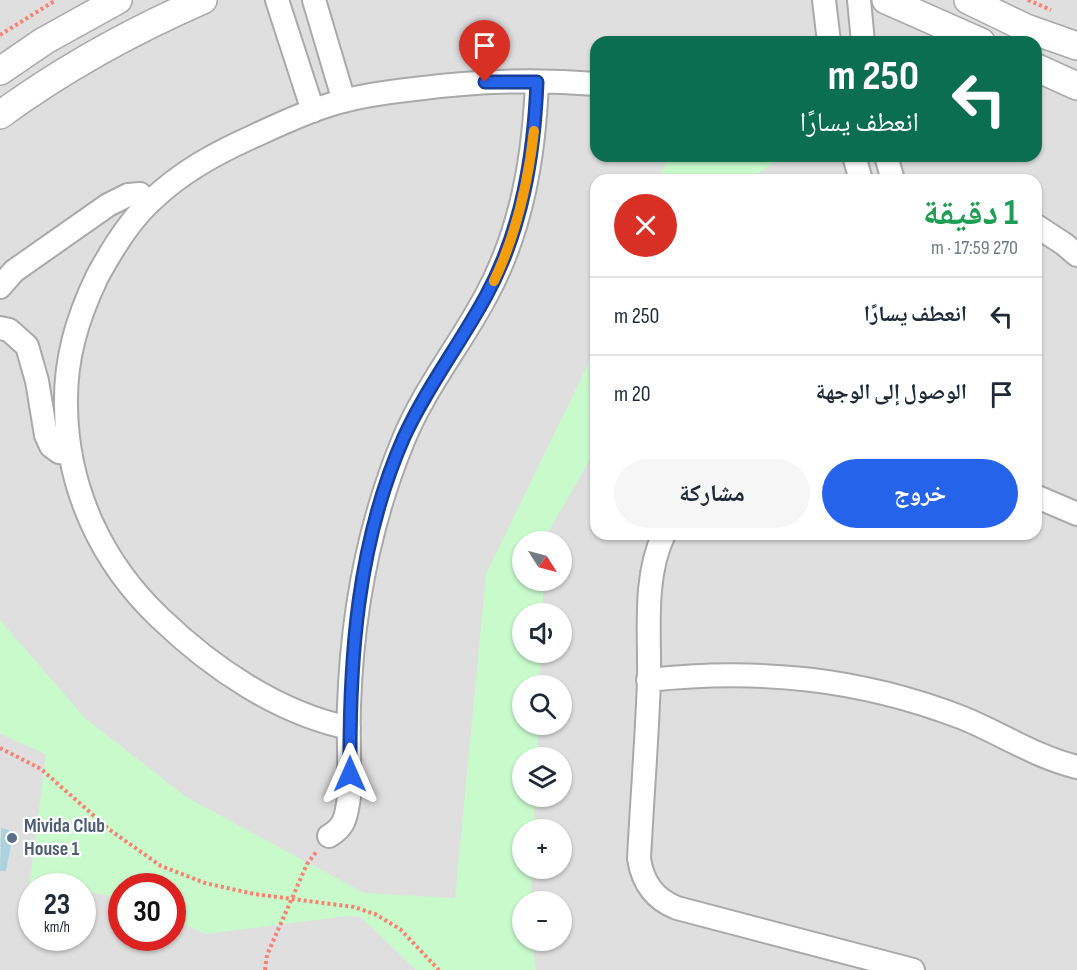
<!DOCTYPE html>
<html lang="ar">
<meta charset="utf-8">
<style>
body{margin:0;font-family:"Sofia Sans Condensed","Noto Naskh Arabic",sans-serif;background:#f6f6f7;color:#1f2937;direction:rtl;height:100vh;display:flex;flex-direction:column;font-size:22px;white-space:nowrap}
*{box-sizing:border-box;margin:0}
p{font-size:20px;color:#747a83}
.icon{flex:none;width:33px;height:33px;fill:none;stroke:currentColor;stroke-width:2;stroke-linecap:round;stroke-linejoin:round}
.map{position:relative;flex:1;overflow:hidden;direction:ltr}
.side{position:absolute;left:590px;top:174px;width:452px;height:366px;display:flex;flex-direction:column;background:#fff;border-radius:18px;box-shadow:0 2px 4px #0004;direction:rtl}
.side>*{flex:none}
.hud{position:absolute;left:590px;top:36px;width:452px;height:126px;border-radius:18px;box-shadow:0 2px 4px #0004;direction:rtl;background:#0b6e4f;color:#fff;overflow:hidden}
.needle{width:39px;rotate:126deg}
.fabs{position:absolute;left:512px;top:531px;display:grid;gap:12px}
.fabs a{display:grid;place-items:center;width:60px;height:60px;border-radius:50%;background:#fff;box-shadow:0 2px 4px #0004;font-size:30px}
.speed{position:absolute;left:18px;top:873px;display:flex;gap:12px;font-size:30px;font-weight:700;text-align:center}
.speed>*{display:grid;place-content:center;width:78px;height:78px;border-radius:50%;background:#fff;box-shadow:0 2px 4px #0004;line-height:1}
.speed small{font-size:15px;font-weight:400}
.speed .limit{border:9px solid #d22;background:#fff;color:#111}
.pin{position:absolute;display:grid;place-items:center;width:51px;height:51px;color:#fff;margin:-62px -26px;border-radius:50% 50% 50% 0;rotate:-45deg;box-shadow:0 0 6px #0007}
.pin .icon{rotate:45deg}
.me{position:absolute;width:66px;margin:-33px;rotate:0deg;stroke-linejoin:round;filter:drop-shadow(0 0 4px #0008)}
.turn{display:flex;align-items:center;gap:21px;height:126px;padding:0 24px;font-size:27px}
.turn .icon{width:78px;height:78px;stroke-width:2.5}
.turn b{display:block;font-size:42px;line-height:51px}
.round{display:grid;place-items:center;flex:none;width:63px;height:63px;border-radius:32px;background:#f6f6f7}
.headline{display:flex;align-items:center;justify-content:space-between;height:102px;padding:0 24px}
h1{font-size:36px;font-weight:700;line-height:45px;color:#1e9e55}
.action{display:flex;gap:12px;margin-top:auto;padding:12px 24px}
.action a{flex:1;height:69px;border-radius:36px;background:#2563eb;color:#fff;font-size:24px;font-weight:700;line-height:69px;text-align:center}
.action a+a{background:#f6f6f7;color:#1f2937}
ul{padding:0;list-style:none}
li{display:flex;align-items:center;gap:18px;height:78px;padding:0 24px;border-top:2px solid #e0e1e3}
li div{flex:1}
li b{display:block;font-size:22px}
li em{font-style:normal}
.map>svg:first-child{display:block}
.residential{fill:#e0dfdf;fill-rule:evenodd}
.park{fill:#c8facc}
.water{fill:#aad3df}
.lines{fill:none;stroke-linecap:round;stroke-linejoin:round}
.minor-casing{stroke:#a9a9a9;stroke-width:26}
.tertiary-casing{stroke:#a9a9a9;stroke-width:30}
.path{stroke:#fa8072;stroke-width:4;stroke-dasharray:3 3;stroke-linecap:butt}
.minor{stroke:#fff;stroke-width:22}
.tertiary{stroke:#fff;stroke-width:27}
.route-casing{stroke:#184099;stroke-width:15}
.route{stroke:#2563eb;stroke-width:10}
.slow{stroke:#f59e0b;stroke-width:10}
.service-dot{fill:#5c6f8a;stroke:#fff;stroke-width:2}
.labels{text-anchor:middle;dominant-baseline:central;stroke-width:4.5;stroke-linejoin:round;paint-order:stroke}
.service-label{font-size:20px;font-weight:bold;fill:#4e5e75;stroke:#fff;text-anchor:start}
</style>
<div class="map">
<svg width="1077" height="970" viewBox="0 0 1077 970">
<rect width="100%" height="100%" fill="#f2efe9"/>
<path class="residential" d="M 0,0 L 1077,0 L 1077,970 L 0,970 ZM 596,42 L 1035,42 L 1035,156 L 596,156 ZM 596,180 L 1035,180 L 1035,534 L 596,534 ZM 522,542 L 561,542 L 561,580 L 522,580 ZM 522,614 L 561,614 L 561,652 L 522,652 ZM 522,686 L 561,686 L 561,724 L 522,724 ZM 522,758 L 561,758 L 561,796 L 522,796 ZM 522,830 L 561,830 L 561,868 L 522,868 ZM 32,886 L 82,886 L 82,938 L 32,938 ZM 122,886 L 172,886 L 172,938 L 122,938 ZM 522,902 L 561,902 L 561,940 L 522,940 Z"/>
<path class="park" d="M 670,156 L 784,156 L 758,173 L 754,180 L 658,180 Z
M 595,350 L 595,451 L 546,536 L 545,541 L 522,542 L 522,580 L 544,581 L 542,613 L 522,614 L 522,652 L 541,653 L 539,685 L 522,686 L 522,724 L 538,725 L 537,757 L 522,758 L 522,796 L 535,797 L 534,829 L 522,830 L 522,868 L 532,869 L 531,901 L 522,902 L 522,940 L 532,941 L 536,970 L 416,970 L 361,917 L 347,916 L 206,934 L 173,919 L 172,886 L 122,886 L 121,898 L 83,891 L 82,886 L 32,886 L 31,896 L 28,897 L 46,754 L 0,734 L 0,620 L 85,718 L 186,797 L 364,893 L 455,898 L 486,574 Z"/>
<path class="water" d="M 1,828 L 9,830 L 9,834 L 13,835 L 6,871 L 0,871 Z"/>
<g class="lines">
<defs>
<path id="minor" d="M 277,0 L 313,111
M 314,0 L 344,101
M 824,0 L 829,42
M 859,0 L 863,42
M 854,156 L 861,180
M 886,156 L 893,180
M 1035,225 L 1064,244 L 1077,255
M 0,287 L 14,271 L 108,205 L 128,195 L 140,194 L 149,203
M 0,328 L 9,330 L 27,346 L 37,381 L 46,435 L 51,446 L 59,452 L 69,453
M 1035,496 L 1077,514
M 664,534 C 643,578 650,632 649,680 C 647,739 642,799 639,859 C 643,883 654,899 677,908 L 913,970
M 648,680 C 758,668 860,678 963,718 C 1002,734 1036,757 1077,767
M 349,728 C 278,713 212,668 160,618 C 101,562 67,488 66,406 C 65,359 77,319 97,277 C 111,251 129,221 151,201 C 181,172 216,153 254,136 C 278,125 303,113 329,105 C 357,96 386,92 415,89 C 475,81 535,79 596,84
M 329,836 C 346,826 346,816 349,797 C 350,767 348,736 349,706 C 352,615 368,526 403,441 C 424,389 460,345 486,296 C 522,230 534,156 537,82"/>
<path id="tertiary" d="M 886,0 L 981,42
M 968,0 L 1026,28 L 1077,46
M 1035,67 L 1077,86
M 0,71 L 44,41 L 118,0
M 0,115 C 63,69 132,31 203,0"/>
</defs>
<use href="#minor" class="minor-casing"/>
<use href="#tertiary" class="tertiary-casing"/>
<path class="path" d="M 1028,0 L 1051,10
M 0,35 L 56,0
M 0,748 L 41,769 L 110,830 L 161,866 L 205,883 L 254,894 L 354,907 L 375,914 L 400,929 L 439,970
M 265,970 L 267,955 L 307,864 L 317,851"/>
<use href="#minor" class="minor"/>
<use href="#tertiary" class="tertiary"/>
</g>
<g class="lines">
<defs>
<path id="route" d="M 350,774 C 349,659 357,543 404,437 C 427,387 460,344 486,296 C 522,230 534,156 537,82 L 485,82"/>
</defs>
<use href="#route" class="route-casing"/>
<use href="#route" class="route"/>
<path class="slow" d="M 494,281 C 517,233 528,183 534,131"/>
</g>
<circle class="service-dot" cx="12" cy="838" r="6"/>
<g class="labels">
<g class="service-label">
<text x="24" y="826">Mivida Club<tspan x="24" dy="23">House 1</tspan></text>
</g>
</g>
</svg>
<div class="fabs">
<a><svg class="needle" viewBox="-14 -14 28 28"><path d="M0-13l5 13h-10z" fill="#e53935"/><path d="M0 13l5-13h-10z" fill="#747a83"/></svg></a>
<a><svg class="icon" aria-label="sound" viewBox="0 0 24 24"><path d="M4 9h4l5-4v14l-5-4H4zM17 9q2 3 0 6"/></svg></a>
<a><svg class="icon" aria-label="search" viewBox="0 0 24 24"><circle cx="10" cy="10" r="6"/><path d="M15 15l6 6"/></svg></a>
<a><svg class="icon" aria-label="layers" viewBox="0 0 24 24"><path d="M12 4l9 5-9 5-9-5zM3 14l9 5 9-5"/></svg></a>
<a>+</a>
<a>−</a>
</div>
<div class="speed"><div>23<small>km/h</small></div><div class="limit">30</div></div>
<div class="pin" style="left:485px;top:82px;background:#d93025"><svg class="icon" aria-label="arrive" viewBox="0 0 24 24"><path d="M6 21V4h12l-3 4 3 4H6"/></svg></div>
<svg class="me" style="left:350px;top:774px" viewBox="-20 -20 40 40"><path d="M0-17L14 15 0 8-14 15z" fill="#2563eb" stroke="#fff" stroke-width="4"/></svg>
<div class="hud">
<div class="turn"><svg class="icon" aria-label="left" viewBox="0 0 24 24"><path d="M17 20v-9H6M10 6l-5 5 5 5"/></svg><div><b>250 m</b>انعطف يسارًا</div></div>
</div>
<section class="side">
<div class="headline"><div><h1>1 دقيقة</h1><p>270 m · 17:59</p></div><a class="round" style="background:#d93025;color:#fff"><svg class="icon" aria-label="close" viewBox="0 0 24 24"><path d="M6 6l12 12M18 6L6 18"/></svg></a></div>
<ul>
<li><svg class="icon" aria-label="left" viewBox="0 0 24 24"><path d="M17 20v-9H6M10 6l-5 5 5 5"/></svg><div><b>انعطف يسارًا</b></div><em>250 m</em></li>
<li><svg class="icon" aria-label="arrive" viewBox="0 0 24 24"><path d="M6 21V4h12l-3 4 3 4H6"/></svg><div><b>الوصول إلى الوجهة</b></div><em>20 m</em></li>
</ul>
<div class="action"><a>خروج</a><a>مشاركة</a></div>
</section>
</div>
